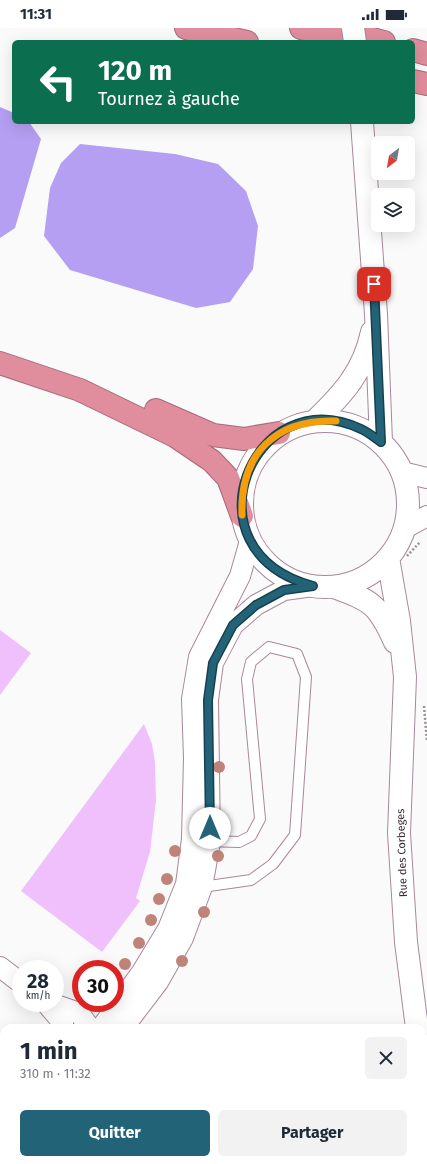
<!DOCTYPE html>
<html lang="fr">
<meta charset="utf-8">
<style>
body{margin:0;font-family:"Fira Sans",sans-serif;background:#f2f2f3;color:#1f2937;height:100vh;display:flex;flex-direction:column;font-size:15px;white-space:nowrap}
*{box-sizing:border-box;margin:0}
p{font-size:13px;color:#747a83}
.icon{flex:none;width:22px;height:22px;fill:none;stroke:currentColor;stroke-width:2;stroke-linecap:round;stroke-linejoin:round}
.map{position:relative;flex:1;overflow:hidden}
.panel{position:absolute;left:0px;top:996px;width:427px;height:140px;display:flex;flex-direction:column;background:#fff;border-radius:12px 12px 0 0;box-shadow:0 4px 16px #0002}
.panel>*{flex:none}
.top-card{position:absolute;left:12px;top:12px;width:403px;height:84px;border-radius:6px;box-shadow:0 4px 16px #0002;background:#0b6e4f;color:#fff;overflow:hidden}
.needle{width:26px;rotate:211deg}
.tools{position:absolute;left:371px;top:108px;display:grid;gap:8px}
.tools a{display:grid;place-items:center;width:44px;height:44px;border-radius:6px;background:#fff;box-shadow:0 4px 16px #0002;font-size:20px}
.speed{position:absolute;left:12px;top:932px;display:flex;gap:8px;font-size:20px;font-weight:700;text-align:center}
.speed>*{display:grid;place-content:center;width:52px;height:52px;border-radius:50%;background:#fff;box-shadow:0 4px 16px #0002;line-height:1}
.speed small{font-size:10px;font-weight:400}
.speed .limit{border:6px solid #d22;background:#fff;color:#111}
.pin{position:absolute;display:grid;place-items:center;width:34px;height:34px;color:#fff;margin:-17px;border-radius:8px;box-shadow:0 2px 6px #0006}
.me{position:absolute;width:44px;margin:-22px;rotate:0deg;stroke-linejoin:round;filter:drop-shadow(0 0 3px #0008)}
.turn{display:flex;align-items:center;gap:14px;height:84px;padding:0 20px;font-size:18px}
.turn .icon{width:52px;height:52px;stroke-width:2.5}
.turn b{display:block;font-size:28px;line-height:34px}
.round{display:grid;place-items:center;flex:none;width:42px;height:42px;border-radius:6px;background:#f2f2f3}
.overview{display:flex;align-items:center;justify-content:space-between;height:68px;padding:0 20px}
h1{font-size:24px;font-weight:700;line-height:30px}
.cta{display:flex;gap:8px;margin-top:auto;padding:8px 20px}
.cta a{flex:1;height:46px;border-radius:6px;background:#236378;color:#fff;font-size:16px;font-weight:700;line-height:46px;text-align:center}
.cta a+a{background:#f2f2f3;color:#1f2937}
.status{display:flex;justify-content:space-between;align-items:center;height:28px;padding:0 20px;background:#fff;direction:ltr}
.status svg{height:11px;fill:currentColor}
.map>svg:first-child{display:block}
.water{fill:#b49ff2}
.building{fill:#f0c0fd}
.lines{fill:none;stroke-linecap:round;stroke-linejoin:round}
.service-casing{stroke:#a9879b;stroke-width:12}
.minor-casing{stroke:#a9879b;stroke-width:22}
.tertiary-casing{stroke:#a9879b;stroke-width:24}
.motorway-casing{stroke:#a66b78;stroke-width:24}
.path{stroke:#989195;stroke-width:2.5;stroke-dasharray:2 2;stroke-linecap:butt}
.service{stroke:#fff;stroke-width:10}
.minor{stroke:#fff;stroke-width:20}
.tertiary{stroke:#fff;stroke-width:22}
.motorway{stroke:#e08d9d;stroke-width:22}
.tertiary-bridge-casing{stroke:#a9879b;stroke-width:24;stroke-linecap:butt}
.tertiary-bridge{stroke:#fff;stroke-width:22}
.tree{fill:#c0837a}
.route-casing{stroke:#17404e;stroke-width:10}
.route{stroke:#236378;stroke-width:7}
.slow{stroke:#f59e0b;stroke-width:7}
.labels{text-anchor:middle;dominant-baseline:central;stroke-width:3;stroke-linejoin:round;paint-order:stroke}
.street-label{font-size:11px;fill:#392b33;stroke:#fff}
</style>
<div class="status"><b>11:31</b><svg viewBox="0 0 49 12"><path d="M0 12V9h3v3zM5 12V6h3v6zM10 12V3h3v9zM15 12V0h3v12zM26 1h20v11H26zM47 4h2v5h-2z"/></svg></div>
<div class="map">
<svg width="427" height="1136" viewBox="0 0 427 1136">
<rect width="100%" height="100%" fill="#fafafa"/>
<path class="water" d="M 0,79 L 14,85 L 14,94 L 29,94 L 41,111 L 15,200 L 0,210 Z
M 80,116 L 175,126 L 218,136 L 246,163 L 258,198 L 253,241 L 230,274 L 196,280 L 70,242 L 44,208 L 50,160 L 61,135 Z"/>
<path class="building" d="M 0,602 L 31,625 L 0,667 Z
M 144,696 L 152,716 L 155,734 L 156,772 L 150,824 L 136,870 L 140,873 L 102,924 L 21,863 Z
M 0,1044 L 4,1046 L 4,1053 L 0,1058 Z"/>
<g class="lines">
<defs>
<path id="service" d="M 202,859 L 251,852 L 273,836 L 295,807 L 306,649 L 297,626 L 269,619 L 251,634 L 247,651 L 260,791 L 251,808 L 239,814 L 207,813"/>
<path id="minor" d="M 402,444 L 427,450
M 405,500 L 427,488
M 0,939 L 21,955
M 46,975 L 63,995 L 63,1000
M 50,975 L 79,985 L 90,1000
M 101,1000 L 142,944 L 168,901 L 186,856 L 192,811 L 194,730 L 192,671 L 199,629 L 240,548 L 250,513
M 123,1000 L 158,954 L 183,910 L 202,859 L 210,814 L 208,672 L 213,635 L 233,597 L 256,577 L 284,562 L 313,558
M 0,1133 L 4,1127
M 22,1136 L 25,1132"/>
<path id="tertiary" d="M 362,94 L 376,286 L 381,414
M 316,392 C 343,366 364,343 372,304
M242 476a83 83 0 1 1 166 0a83 83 0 1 1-166 0Z
M 388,530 L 399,593 L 405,649 L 399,805 L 406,914 L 417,1000
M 334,559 C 372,573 378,576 395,614
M 423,1044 L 427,1065"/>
<path id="motorway" d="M 186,0 L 247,14
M 301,0 L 360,14
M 346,4 L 384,14
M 413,22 L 427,26
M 413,53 L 427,56
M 0,335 L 80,362 L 175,408 L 212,433 L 228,450 L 242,488
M 156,382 L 213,407 L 244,411 L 279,405"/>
</defs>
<use href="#service" class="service-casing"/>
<use href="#minor" class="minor-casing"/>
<use href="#tertiary" class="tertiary-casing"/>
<use href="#motorway" class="motorway-casing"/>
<path class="path" d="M 407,528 L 420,514
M 424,678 L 427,714"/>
<use href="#service" class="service"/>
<use href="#minor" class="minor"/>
<use href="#tertiary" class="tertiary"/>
<use href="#motorway" class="motorway"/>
<defs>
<path id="tertiary-bridge" d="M 353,0 L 355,14"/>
</defs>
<use href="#tertiary-bridge" class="tertiary-bridge-casing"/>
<use href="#tertiary-bridge" class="tertiary-bridge"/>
</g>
<g class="tree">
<circle cx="219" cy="739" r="6"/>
<circle cx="175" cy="823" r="6"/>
<circle cx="218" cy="828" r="6"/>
<circle cx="167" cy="851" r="6"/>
<circle cx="159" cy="871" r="6"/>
<circle cx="204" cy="884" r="6"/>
<circle cx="151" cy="892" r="6"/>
<circle cx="139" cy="915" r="6"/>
<circle cx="182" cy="933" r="6"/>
<circle cx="125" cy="936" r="6"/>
</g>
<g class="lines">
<defs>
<path id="route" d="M 210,800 L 208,672 L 213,635 L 233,597 L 256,577 L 284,562 L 313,558 C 181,523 253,350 361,401 C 368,404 375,410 381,414 L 374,256"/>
</defs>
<use href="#route" class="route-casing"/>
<use href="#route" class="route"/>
<path class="slow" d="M 242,487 C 240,426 275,391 336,393"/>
</g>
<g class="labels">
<g class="street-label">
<text transform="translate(402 825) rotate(-92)">Rue des Corbeges</text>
</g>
</g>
</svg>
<div class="tools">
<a><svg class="needle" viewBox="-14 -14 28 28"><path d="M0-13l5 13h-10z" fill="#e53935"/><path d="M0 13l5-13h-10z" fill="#747a83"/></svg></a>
<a><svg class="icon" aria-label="layers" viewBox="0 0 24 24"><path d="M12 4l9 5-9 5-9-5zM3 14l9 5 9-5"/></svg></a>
</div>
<div class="speed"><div>28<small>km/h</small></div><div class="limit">30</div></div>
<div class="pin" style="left:374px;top:256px;background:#d93025"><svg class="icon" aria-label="arrive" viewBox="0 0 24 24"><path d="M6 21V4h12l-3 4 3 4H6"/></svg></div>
<svg class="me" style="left:210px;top:800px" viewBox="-20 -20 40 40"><circle r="19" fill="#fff"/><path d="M0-13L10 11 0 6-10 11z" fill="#236378"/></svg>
<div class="top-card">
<div class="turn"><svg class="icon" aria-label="left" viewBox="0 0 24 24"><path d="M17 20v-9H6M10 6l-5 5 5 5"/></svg><div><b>120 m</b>Tournez à gauche</div></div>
</div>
<section class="panel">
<div class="overview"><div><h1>1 min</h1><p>310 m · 11:32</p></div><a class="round"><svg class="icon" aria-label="close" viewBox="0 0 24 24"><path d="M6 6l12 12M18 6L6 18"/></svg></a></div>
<div class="cta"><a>Quitter</a><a>Partager</a></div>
</section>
</div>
